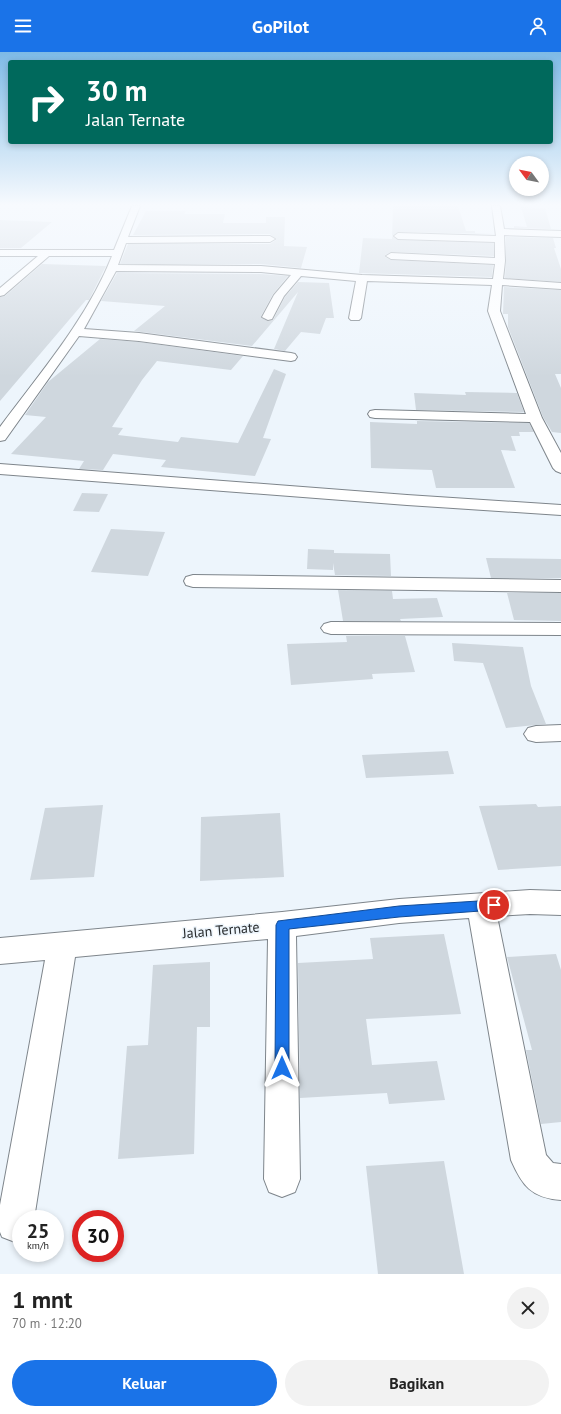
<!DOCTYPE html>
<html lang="id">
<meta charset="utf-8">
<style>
body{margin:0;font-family:"PT Sans",sans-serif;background:#f2f2f2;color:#222;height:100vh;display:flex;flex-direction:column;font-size:15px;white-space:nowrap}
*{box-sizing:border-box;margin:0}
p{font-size:13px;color:#767676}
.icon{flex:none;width:22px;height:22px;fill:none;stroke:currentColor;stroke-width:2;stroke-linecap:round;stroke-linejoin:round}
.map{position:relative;height:1222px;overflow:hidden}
.side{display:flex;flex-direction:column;background:#fff;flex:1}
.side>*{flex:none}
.banner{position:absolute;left:8px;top:8px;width:545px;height:84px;border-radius:4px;box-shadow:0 2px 6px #0003;background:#00695c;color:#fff;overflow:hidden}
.needle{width:26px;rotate:302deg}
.controls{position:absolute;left:509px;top:104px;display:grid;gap:8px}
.controls a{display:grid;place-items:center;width:40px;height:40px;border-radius:50%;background:#fff;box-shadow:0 2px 6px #0003;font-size:20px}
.speed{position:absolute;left:12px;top:1158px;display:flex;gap:8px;font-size:20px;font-weight:700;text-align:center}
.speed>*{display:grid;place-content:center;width:52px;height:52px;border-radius:50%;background:#fff;box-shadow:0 2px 6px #0003;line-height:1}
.speed small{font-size:10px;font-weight:400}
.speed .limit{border:6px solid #d22;background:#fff;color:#111}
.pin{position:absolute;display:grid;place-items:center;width:34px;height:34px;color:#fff;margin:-17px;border:2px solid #fff;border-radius:50%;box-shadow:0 1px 4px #0007}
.me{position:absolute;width:44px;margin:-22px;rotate:0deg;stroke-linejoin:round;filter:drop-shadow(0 0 3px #0008)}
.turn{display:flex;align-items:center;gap:14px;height:84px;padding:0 12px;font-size:18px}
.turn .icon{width:52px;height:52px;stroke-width:2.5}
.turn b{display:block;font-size:28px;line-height:34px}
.round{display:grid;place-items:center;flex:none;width:42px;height:42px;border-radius:21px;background:#f2f2f2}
.summary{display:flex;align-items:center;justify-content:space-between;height:68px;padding:0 12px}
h1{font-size:24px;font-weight:600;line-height:30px}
.cta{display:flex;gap:8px;margin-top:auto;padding:8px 12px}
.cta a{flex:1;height:46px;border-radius:24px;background:#1a73e8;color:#fff;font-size:16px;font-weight:600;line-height:46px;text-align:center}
.cta a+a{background:#f2f2f2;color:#222}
header{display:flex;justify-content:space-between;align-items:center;height:52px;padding:0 12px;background:#1a73e8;color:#fff;font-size:18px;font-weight:600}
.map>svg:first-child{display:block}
.building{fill:#cfd7de}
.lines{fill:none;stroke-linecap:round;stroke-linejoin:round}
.minor-casing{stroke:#7e858b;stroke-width:2}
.minor{fill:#fff;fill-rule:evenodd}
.route{fill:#1a73e8;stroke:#114b97}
.labels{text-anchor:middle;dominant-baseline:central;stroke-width:3;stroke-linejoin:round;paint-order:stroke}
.near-street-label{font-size:14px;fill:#272a2c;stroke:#edf5fc}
</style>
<header><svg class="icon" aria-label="menu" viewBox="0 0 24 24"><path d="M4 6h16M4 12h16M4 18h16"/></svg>GoPilot<svg class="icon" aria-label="person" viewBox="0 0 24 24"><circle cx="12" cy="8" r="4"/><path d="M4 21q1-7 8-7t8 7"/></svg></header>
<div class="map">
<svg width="561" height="1222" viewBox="0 0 561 1222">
<rect width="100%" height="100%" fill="#edf5fc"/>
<path class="building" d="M 393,154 L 458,154 L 466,179 L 475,179 L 475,181 L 494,182 L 398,180 L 392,184 L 398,188 L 494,191 L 494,204 L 391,200 L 385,203 L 385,205 L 391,208 L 493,213 L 492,225 L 359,221 L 363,186 L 392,187 Z
M 521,155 L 545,156 L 551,177 L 514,176 L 514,174 L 527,175 Z
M 146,159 L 186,159 L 184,162 L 225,162 L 223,171 L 266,171 L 266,165 L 285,165 L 284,194 L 307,195 L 301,216 L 261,212 L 120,212 L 128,192 L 270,192 L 276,188 L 270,182 L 133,183 Z
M 0,168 L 52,170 L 21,196 L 0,196 Z
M 506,185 L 553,186 L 556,196 L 554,196 L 561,217 L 561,230 L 505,226 L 506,209 Z
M 42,212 L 106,214 L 89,248 L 86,248 L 0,349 L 0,245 L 5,244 Z
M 117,221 L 261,222 L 288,224 L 273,242 L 261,264 L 261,266 L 268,269 L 273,268 L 285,245 L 298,230 L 329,231 L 334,266 L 326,266 L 320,282 L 301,280 L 285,299 L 274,297 L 298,240 L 252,294 L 134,279 L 165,254 L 101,249 Z
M 504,235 L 561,238 L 561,322 L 555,322 L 561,336 L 561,381 L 552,380 L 543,365 L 508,275 L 508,262 L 503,262 Z
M 100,287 L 139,290 L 243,304 L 231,318 L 157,309 L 142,328 L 112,375 L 123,376 L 118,383 L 178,390 L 181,385 L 238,391 L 274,317 L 286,322 L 263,386 L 271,387 L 255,424 L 161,415 L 166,408 L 113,402 L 103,418 L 79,417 L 84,409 L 11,402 L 46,365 L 25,363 L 48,330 Z
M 465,340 L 517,341 L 524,360 L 416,358 L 414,341 L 466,343 Z
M 417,369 L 529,371 L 534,380 L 519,380 L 520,384 L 511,384 L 516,399 L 501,398 L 515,436 L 436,436 L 432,418 L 371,416 L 370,370 L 417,372 Z
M 82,441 L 108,442 L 99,460 L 73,459 Z
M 111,477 L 165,480 L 148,524 L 91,520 Z
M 308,497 L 334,498 L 334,501 L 390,502 L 391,524 L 335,523 L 333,511 L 333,518 L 307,517 Z
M 486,506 L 561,507 L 561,526 L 491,526 Z
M 338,538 L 392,539 L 393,547 L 437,546 L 443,565 L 400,567 L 401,569 L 343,569 Z
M 507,541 L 561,541 L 561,569 L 514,568 Z
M 346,584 L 405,584 L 415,620 L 372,622 L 373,627 L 291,633 L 287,592 L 347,590 Z
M 452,591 L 523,595 L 531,634 L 546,672 L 506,676 L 483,611 L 454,609 Z
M 448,699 L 454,722 L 366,726 L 362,703 Z
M 536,752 L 538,755 L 561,754 L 561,814 L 498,818 L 479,754 Z
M 103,753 L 94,825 L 30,828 L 45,756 Z
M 280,761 L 284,825 L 200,829 L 201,765 Z
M 444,882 L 461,962 L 366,967 L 372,1013 L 437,1009 L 445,1048 L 389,1052 L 387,1041 L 300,1046 L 298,911 L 373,907 L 370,886 Z
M 556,902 L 561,918 L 561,1070 L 541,1072 L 526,998 L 532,998 L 507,905 Z
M 210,910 L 210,975 L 197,975 L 194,1102 L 118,1107 L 127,994 L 148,993 L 153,913 Z
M 444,1109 L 464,1222 L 378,1222 L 366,1114 Z"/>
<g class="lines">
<defs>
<path id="minor" d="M 132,154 L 140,154 L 128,185 L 270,184 L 275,187 L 270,190 L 126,191 L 118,213 L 261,214 L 362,223 L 493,227 L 495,212 L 391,207 L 386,204 L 391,201 L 495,206 L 495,190 L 398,187 L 394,184 L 398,181 L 496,184 L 492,154 L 500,154 L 504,177 L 561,179 L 561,185 L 504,183 L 505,209 L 503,227 L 561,231 L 561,237 L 502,233 L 500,259 L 542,366 L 561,401 L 561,421 L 556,419 L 553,416 L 530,370 L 375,366 L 370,365 L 368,362 L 370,359 L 375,358 L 526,362 L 488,259 L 492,233 L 367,229 L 361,266 L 359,268 L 351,268 L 349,266 L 356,229 L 301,224 L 284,244 L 272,267 L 268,268 L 262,265 L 274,243 L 291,223 L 261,220 L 116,219 L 84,277 L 139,281 L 291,301 L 295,302 L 297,305 L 295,308 L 291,309 L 139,289 L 79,284 L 5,388 L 0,389 L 0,375 C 40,321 87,267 112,204 L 49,204 L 4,243 L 0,244 L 0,236 L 38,204 L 0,204 L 0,198 L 114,198 Z
M 0,412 L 407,443 L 561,453 L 561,463 L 407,453 L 0,422 Z
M 193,523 L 561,528 L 561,540 L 193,535 L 186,533 L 184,529 L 186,525 Z
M 331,570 L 561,571 L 561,583 L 331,582 L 324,580 L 321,576 L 324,572 Z
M 561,673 L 561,689 L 536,690 L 528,688 L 524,682 L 528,676 L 536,674 Z
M 530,838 L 561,839 L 561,863 L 530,862 L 497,864 L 546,1103 L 553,1111 L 561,1112 L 561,1148 C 531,1146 522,1133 511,1108 L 469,866 L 399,871 L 296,884 L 300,1127 L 295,1140 L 282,1145 L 269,1140 L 264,1127 L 268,887 L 75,905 L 34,1167 L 21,1167 L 21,1188 L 15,1190 L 2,1185 L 0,1180 L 0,1153 L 45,908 L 0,912 L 0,886 L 282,860 L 399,847 Z"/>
</defs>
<use href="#minor" class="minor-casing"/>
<use href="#minor" class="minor"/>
</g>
<linearGradient id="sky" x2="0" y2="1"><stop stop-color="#7ebae6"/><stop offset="0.47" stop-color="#f7fafe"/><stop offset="1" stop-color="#f7fafe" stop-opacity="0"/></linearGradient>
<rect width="561" height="325" fill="url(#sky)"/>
<path class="route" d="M 494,848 L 498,849 L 500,853 L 498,857 L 494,858 L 399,865 L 289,877 L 289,1016 L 287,1021 L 282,1023 L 277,1021 L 275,1016 L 276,873 L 278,869 L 399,854 Z"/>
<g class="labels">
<g class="near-street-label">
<text transform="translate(221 878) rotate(-5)">Jalan Ternate</text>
</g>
</g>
</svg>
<div class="controls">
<a><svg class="needle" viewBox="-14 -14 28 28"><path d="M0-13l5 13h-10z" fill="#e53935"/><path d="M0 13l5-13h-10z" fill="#767676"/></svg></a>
</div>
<div class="speed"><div>25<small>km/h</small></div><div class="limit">30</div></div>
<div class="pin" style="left:494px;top:853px;background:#d93025"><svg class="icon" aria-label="arrive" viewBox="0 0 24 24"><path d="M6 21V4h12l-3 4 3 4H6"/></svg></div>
<svg class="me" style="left:282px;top:1016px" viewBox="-20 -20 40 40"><path d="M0-17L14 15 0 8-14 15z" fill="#1a73e8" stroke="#fff" stroke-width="4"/></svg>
<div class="banner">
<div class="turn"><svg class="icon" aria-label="right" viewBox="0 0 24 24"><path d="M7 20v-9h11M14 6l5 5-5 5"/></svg><div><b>30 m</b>Jalan Ternate</div></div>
</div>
</div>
<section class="side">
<div class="summary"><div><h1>1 mnt</h1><p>70 m · 12:20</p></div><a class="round"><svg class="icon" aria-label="close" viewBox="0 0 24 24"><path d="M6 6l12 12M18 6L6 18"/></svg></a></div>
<div class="cta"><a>Keluar</a><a>Bagikan</a></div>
</section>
